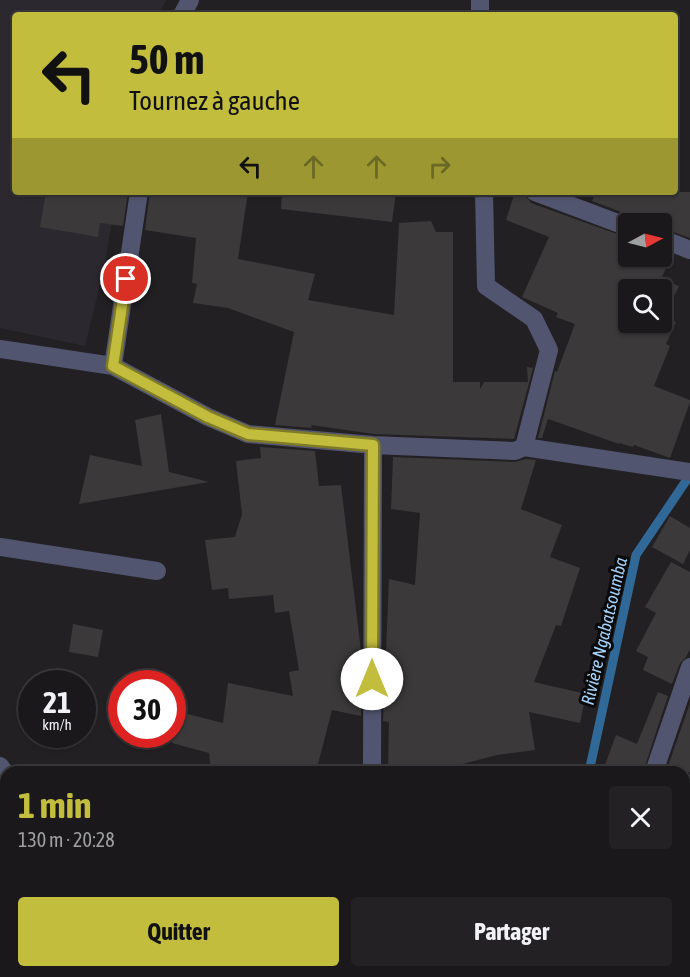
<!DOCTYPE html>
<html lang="fr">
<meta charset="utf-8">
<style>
body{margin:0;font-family:"Asap Condensed",sans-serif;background:#232123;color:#f1f3f6;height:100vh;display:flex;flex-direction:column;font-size:22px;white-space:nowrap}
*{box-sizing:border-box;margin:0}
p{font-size:20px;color:#9fa0a2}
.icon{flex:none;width:33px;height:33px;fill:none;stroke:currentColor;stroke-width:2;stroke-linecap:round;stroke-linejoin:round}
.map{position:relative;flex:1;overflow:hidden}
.drawer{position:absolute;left:0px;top:766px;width:690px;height:212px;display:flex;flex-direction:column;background:#1a181a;border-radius:18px 18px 0 0;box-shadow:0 2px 4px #0004,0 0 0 2px #383739}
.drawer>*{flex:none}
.hud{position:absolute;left:12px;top:12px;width:666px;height:183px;border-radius:6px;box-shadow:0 2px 4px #0004,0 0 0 2px #383739;background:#c3bd3e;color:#111;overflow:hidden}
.needle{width:39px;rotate:83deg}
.controls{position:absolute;left:618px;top:213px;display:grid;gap:12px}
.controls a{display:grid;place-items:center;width:54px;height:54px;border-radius:6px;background:#1a181a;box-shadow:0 2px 4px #0004,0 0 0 2px #383739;font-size:30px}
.speed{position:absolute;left:18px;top:670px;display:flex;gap:12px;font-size:30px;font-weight:700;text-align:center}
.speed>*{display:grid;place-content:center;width:78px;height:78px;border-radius:50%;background:#1a181a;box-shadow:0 2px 4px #0004,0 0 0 2px #383739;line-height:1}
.speed small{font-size:15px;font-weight:400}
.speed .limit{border:9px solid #d22;background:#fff;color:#111}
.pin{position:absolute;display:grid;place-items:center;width:51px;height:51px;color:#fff;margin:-26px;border:3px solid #fff;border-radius:50%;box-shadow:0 2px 6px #0007}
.me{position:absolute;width:66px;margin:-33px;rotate:0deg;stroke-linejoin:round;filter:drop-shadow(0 0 4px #0008)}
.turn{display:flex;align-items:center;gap:21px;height:126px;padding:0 18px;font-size:27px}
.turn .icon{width:78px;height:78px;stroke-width:2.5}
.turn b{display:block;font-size:42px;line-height:51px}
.lanes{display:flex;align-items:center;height:57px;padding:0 18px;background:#0003;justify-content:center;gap:30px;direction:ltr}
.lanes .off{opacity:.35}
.round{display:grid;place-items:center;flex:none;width:63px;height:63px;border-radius:6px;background:#232123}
.overview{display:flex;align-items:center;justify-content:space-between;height:102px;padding:0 18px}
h1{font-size:36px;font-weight:700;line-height:45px;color:#c3bd3e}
.action{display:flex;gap:12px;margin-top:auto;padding:12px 18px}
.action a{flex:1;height:69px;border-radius:6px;background:#c3bd3e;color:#111;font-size:24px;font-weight:700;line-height:69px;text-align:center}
.action a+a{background:#232123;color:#f1f3f6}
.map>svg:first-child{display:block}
.built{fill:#2c282f}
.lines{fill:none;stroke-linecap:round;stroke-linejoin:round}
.stream{stroke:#306997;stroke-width:9}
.building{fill:#3b393a;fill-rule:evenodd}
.minor{stroke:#51556f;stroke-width:18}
.route-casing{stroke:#7f7b28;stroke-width:15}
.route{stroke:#c3bd3e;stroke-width:10}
.labels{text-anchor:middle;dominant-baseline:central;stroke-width:6;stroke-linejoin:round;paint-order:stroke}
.water-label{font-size:18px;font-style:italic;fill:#a3d1fa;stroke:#0b0a0b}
</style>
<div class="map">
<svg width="690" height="977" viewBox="0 0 690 977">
<rect width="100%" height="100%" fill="#222023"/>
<path class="built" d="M 0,0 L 166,0 L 158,15 L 15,15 L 15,192 L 117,192 L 104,268 L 85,346 L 0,328 Z"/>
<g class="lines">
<path class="stream" d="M 589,772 L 636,555 L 690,475"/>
</g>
<path class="building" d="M 46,192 L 128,192 L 123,226 L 100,223 L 98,237 L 40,227 Z
M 150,192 L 248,192 L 238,259 L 315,274 L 308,300 L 394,315 L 399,223 L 431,221 L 436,232 L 453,232 L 453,382 L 480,382 L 480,389 L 484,382 L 528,382 L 527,367 L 533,368 L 514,439 L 374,434 L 311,425 L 312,428 L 275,425 L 294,332 L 228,308 L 193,303 L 197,284 L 192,283 L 196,238 L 145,230 Z
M 282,192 L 396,192 L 392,222 L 281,209 Z
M 515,192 L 524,193 L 531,203 L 628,238 L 628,256 L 662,256 L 662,251 L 672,255 L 661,279 L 679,286 L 664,316 L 676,322 L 666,344 L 670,346 L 654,386 L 690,400 L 690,402 L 670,458 L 634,445 L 633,447 L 619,443 L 619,444 L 548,419 L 542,438 L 538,438 L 555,371 L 557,372 L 575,324 L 556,317 L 558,313 L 522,297 L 549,237 L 506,220 ZM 628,290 L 662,290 L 662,322 L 628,322 Z
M 596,192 L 690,192 L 690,238 L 662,228 L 662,224 L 638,224 L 632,216 L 592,201 Z
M 161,414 L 169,472 L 209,482 L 79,504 L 90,455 L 142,466 L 135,420 Z
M 260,447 L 315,451 L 319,486 L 341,485 L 361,651 L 361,716 L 332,710 L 316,772 L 211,772 L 209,753 L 172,743 L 172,710 L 223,723 L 228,683 L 293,696 L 289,672 L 299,670 L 289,611 L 275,613 L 273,595 L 229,599 L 228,588 L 212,590 L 205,540 L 235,537 L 242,514 L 236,461 L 261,458 Z
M 393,457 L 515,462 L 526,459 L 536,460 L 521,509 L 562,525 L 550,557 L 580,568 L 561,626 L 556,625 L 534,682 L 586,694 L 580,723 L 529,712 L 535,750 L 497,755 L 455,766 L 455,772 L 406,772 L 406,770 L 388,769 L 389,722 L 383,721 L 389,579 L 415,585 L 420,513 L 391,509 Z
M 670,516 L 690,528 L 690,550 L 683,564 L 652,547 Z
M 671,562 L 690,572 L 690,649 L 686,657 L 680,663 L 672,684 L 643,670 L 648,657 L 636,651 L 656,613 L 645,607 Z
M 73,624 L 103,630 L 98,657 L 69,652 Z
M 658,692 L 668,696 L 643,772 L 623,772 L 605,765 L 616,735 L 637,744 Z
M 690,703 L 690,772 L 666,772 Z"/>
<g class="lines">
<path class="minor" d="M 480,0 L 480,15
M 182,15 L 190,0
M 535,192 L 628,227
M 662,239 L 690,250
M 0,349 L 113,366 L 208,417 L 248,434 L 373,445 L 515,451 L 524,447 L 549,350 L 534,319 L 486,286 L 484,192
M 113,366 L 139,192
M 524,447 L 690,472
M 0,547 L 157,571
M 0,766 L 6,774
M 372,772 L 373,445
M 654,772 L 690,667
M 684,963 L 690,961
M 10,972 L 42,977
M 132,972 L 135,977
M 351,977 L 352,972
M 633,977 L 633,972
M 649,977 L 662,972"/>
</g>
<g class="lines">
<defs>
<path id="route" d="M 126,279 L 113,366 L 208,417 L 248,434 L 373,445 L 372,679"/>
</defs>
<use href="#route" class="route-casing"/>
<use href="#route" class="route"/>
</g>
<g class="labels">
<g class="water-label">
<text transform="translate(604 631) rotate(-77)">Rivière Ngabatsoumba</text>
</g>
</g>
</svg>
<div class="controls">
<a><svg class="needle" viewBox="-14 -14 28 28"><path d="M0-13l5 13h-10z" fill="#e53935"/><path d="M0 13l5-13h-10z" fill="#9fa0a2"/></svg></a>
<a><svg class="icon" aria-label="search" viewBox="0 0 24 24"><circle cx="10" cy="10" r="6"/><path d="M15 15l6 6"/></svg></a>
</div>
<div class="speed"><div>21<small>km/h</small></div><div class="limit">30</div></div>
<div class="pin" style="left:126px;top:279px;background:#d93025"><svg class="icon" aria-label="arrive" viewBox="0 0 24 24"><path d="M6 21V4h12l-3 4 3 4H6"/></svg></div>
<svg class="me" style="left:372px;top:679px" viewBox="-20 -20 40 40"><circle r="19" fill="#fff"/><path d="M0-13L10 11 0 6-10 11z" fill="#c3bd3e"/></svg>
<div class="hud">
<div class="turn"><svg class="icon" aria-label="left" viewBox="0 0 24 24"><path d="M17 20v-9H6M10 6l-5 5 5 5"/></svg><div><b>50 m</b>Tournez à gauche</div></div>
<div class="lanes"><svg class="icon" aria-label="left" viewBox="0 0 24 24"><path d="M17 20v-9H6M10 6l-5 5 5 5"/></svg><svg class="icon off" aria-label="ahead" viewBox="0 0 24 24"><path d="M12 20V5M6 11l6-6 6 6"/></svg><svg class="icon off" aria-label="ahead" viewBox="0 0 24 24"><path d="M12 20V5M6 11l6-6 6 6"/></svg><svg class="icon off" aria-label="right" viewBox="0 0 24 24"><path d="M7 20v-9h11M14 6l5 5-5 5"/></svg></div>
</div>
<section class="drawer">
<div class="overview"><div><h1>1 min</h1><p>130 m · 20:28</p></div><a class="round"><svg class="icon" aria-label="close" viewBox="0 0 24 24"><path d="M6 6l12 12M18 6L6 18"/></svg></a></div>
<div class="action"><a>Quitter</a><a>Partager</a></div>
</section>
</div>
